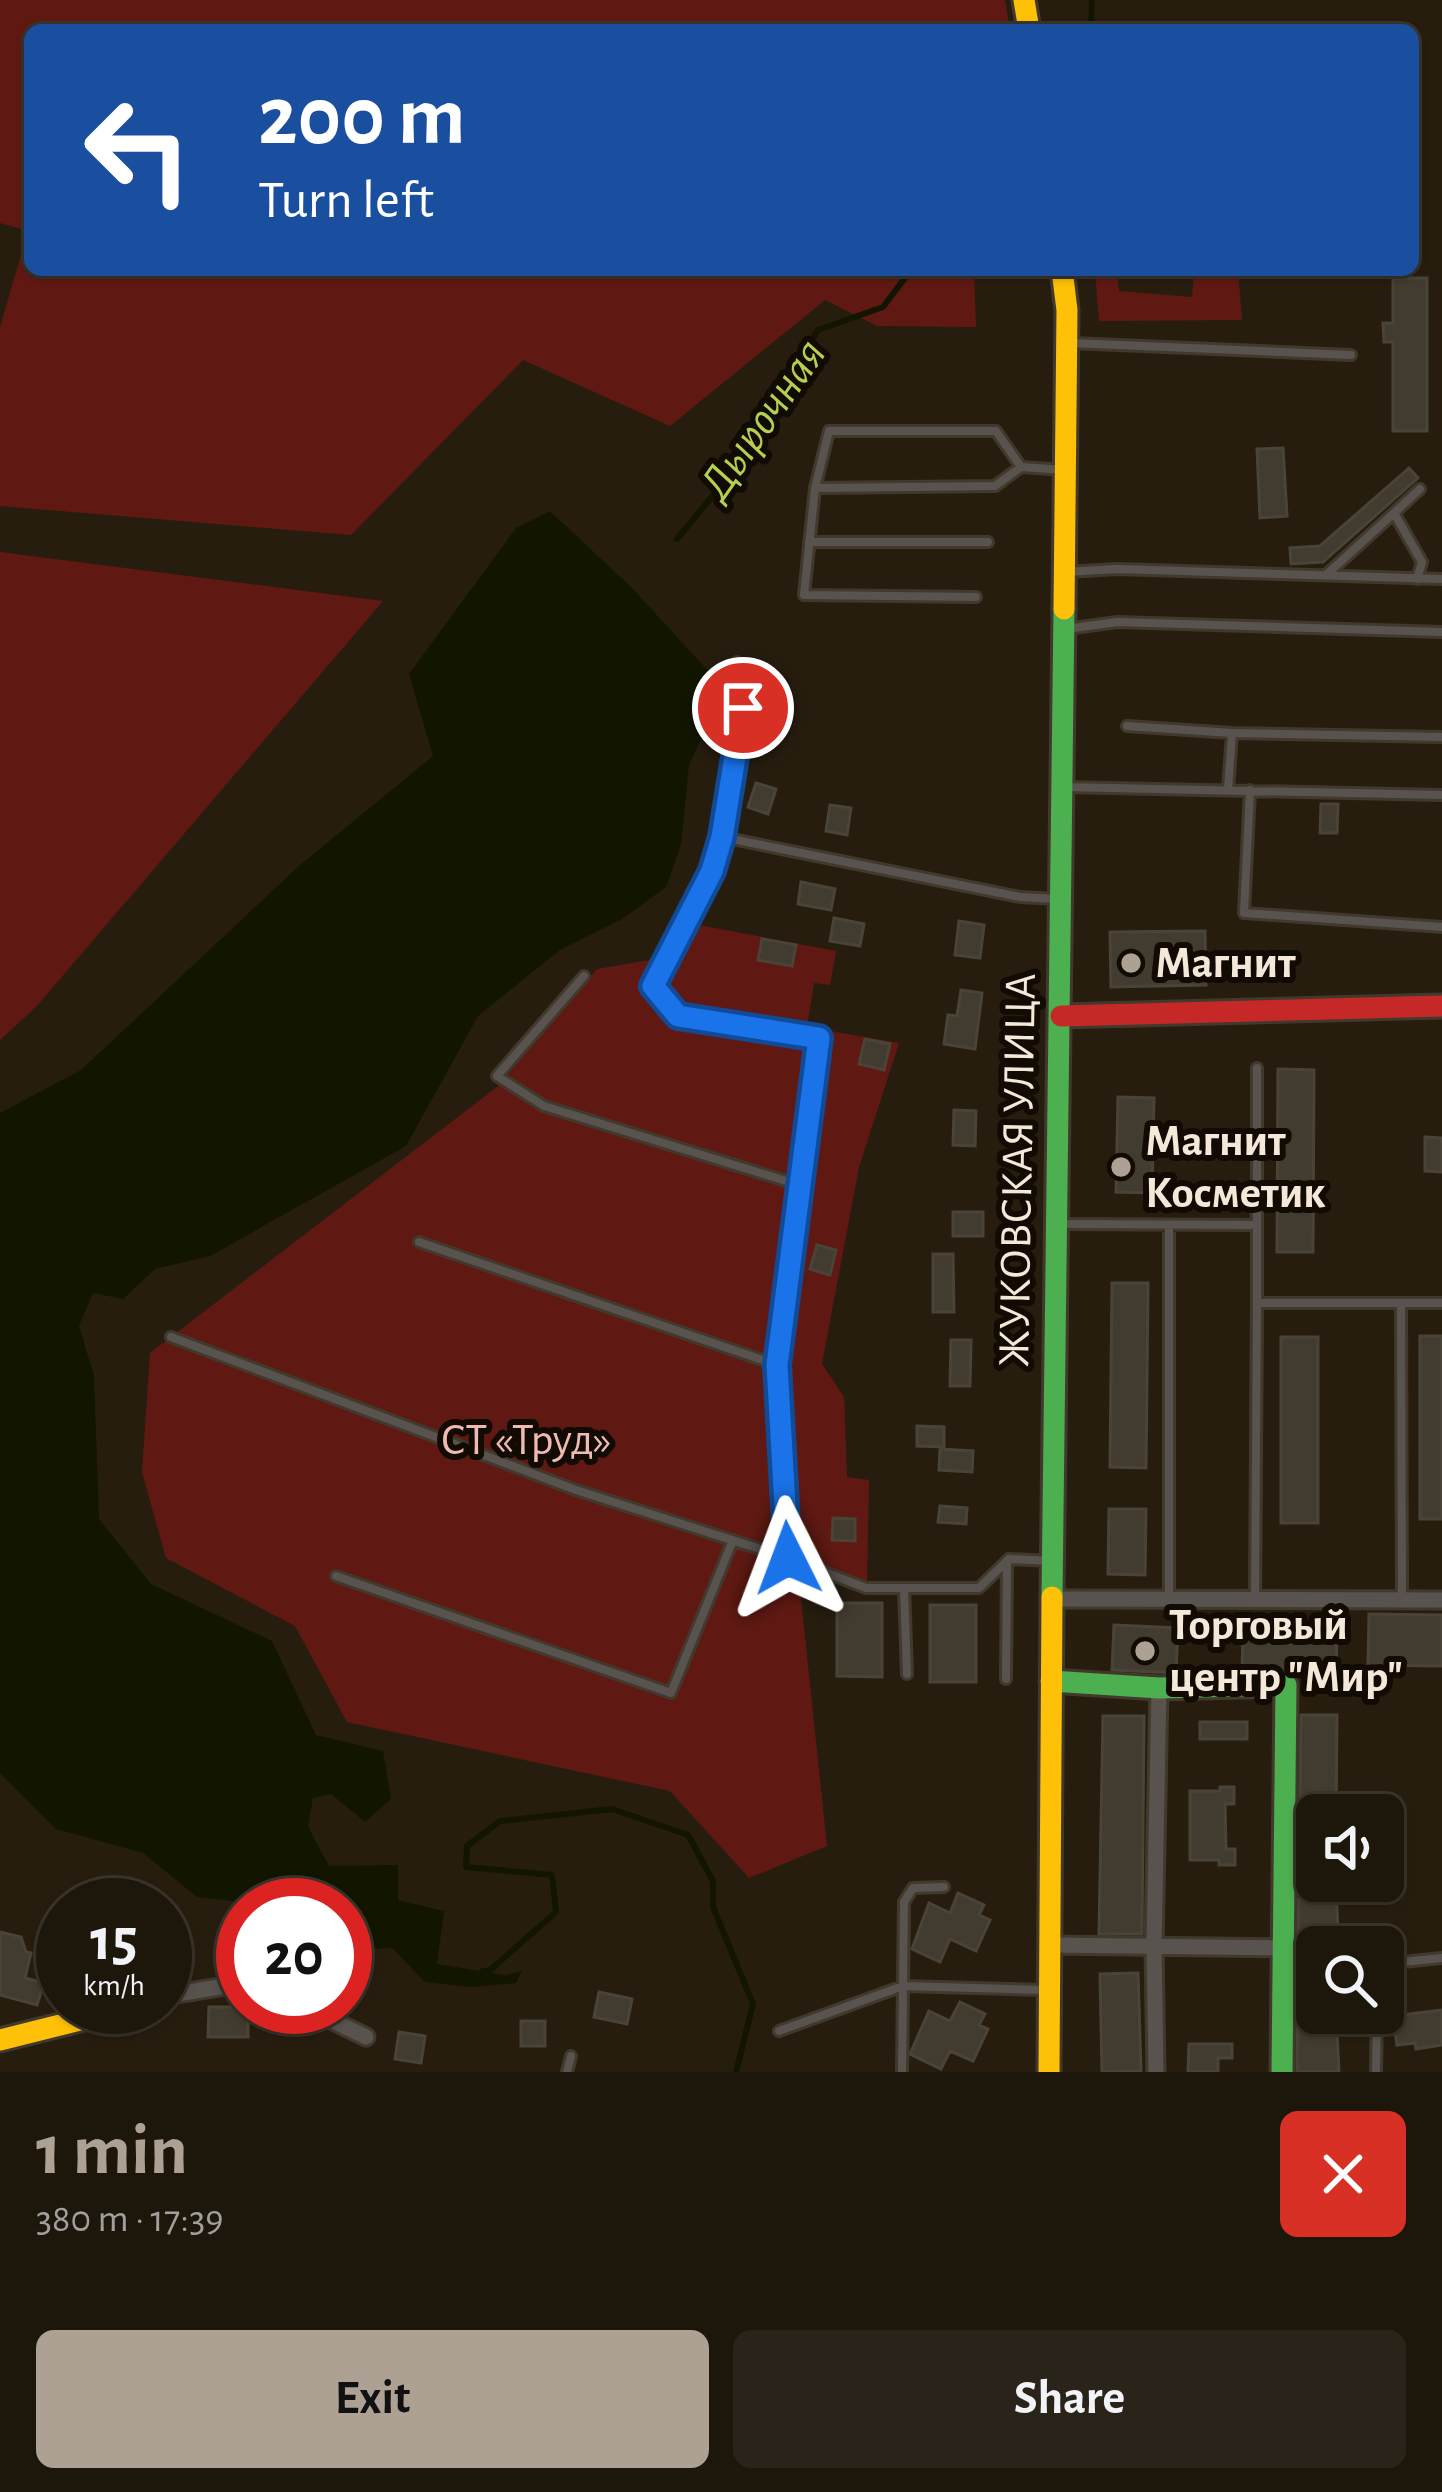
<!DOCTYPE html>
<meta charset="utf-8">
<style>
body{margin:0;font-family:"Alegreya Sans",sans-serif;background:#2a2319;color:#f1f3f6;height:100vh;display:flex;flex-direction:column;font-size:45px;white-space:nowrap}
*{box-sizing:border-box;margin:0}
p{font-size:39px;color:#a09f9d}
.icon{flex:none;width:66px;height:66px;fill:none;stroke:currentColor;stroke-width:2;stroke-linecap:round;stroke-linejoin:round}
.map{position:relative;height:2072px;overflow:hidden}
.sheet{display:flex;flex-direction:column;background:#1d160b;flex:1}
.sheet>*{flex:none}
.hud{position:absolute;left:24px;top:24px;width:1395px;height:252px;border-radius:18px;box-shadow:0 3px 9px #0004,0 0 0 3px #3b352c;background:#1a4fa0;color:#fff;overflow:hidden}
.controls{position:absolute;left:1296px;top:1794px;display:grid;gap:24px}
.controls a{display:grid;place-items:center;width:108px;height:108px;border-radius:18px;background:#1d160b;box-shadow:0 3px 9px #0004,0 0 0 3px #3b352c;font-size:60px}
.speed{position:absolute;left:36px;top:1878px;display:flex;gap:24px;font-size:60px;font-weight:700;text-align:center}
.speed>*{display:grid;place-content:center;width:156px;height:156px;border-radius:50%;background:#1d160b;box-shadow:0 3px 9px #0004,0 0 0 3px #3b352c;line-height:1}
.speed small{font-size:30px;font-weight:400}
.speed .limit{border:18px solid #d22;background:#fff;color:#111}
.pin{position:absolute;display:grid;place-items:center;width:102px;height:102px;color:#fff;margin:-51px;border:6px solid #fff;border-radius:50%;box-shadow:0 3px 12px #0007}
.me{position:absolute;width:132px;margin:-66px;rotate:357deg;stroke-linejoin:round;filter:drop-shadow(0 0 9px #0008)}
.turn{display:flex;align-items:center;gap:42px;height:252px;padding:0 36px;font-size:54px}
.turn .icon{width:156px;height:156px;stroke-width:2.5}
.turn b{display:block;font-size:84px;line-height:102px}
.round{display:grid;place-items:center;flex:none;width:126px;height:126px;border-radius:18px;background:#2a2319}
.overview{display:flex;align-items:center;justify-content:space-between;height:204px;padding:0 36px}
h1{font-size:72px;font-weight:600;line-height:90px;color:#aca192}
.cta{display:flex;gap:24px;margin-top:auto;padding:24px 36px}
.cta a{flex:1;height:138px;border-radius:18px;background:#aca192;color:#111;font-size:48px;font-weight:600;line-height:138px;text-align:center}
.cta a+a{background:#2a2319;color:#f1f3f6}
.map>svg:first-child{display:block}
.green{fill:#601912}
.water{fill:#121601}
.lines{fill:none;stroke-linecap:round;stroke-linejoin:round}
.stream{stroke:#121601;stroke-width:6}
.building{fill:#423b2f;stroke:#4a4438;stroke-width:3}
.lane-casing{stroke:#42392d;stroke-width:14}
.street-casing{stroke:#42392d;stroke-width:21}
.fast-casing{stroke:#42392d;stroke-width:27}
.slow-casing{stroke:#42392d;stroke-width:27}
.jam-casing{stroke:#42392d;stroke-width:27}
.lane{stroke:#59534f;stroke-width:8}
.street{stroke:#59534f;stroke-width:15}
.fast{stroke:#4caf50;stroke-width:21}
.slow{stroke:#ffc107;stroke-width:21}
.jam{stroke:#c62828;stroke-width:21}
.route-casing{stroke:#114b97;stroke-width:30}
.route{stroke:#1a73e8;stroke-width:21}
.poi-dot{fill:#aca192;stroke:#120b03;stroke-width:4.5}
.labels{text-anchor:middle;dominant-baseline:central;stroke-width:12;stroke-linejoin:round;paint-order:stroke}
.poi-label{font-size:45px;font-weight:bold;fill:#f4e8d9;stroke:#120b03;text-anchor:start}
.street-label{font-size:45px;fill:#f4e8d9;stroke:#120b03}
.park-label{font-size:45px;fill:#eebab2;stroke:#120b03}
.water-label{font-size:48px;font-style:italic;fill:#b6cf4f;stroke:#120b03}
</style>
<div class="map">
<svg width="1442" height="2072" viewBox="0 0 1442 2072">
<rect width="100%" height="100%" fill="#271d0f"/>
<path class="green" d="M 0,0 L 1005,0 L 1010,30 L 30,30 L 30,270 L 974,270 L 976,327 L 877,326 L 825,300 L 670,426 L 523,360 L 351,535 L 0,506 L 0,327 L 28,231 L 0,223 Z
M 1095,270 L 1117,270 L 1119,291 L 1192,297 L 1194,270 L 1238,270 L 1242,320 L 1099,321 Z
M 0,552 L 383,601 L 36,1007 L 0,1040 Z
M 694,924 L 836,951 L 830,985 L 814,983 L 807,1027 L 899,1043 L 859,1167 L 822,1364 L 844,1397 L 847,1477 L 869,1480 L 867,1582 L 797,1561 L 827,1846 L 749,1878 L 670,1791 L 347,1722 L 295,1626 L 166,1558 L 142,1472 L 150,1353 L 497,1087 L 597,969 L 679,955 Z"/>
<path class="water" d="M 550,511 L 631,587 L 725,689 L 689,765 L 681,845 L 666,887 L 622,919 L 560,950 L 478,1016 L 406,1146 L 210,1256 L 155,1269 L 123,1299 L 93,1293 L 79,1326 L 94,1376 L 99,1519 L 151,1584 L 272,1641 L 316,1735 L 383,1751 L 391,1799 L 365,1822 L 331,1794 L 313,1798 L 308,1827 L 329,1866 L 398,1865 L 398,1900 L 444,1911 L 437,1964 L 505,1975 L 522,1971 L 516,1983 L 471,1987 L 425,1982 L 392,1948 L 345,1950 L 345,1905 L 267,1905 L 197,1897 L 143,1853 L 56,1829 L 0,1773 L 0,1113 L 81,1070 L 300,865 L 433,756 L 409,674 L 516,528 Z"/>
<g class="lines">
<path class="stream" d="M 1091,30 L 1092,0
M 677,539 L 730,475 L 758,421 L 818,330 L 883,307 L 911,270
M 483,1971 L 489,1971 L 556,1912 L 552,1875 L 466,1867 L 467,1846 L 500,1821 L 612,1809 L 688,1835 L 713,1881 L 713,1907 L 753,2004 L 736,2072"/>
</g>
<path class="building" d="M 1393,278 L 1427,278 L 1427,431 L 1393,431 L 1393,342 L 1384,342 L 1383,323 L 1393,323 Z
M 1283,448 L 1287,516 L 1260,518 L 1257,449 Z
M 1409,468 L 1418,478 L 1323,562 L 1291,564 L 1290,548 L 1320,546 Z
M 756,783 L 776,789 L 768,814 L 748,807 Z
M 1321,804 L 1338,804 L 1337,833 L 1320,833 Z
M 830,805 L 851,808 L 847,835 L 826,831 Z
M 801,882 L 835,889 L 831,910 L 798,904 Z
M 834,918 L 864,924 L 860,946 L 830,941 Z
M 959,921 L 984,925 L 980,958 L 955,955 Z
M 1205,931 L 1206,985 L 1111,987 L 1110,932 Z
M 762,939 L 796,945 L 792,966 L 758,960 Z
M 961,990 L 982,993 L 975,1049 L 944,1044 L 948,1015 L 957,1016 Z
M 865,1039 L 890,1044 L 884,1070 L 859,1064 Z
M 1278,1069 L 1314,1070 L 1313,1252 L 1277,1252 Z
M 1118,1097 L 1154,1098 L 1152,1193 L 1116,1192 Z
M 954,1110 L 976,1111 L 975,1146 L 953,1145 Z
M 1425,1137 L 1442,1138 L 1442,1172 L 1425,1171 Z
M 953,1212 L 983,1212 L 983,1236 L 953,1236 Z
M 817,1245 L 836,1250 L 830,1275 L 810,1269 Z
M 933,1254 L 953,1254 L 954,1312 L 933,1312 Z
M 1112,1283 L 1148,1283 L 1146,1468 L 1110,1467 Z
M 1420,1336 L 1442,1336 L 1442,1519 L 1420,1519 Z
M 1281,1337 L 1318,1337 L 1318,1523 L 1281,1523 Z
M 951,1340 L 971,1340 L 970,1386 L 950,1386 Z
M 917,1426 L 944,1427 L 944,1447 L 917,1446 Z
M 940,1449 L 973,1451 L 972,1472 L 939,1470 Z
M 940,1506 L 967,1508 L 966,1524 L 938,1522 Z
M 1109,1509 L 1146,1509 L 1145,1575 L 1108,1574 Z
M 833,1518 L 855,1519 L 855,1541 L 832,1540 Z
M 837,1603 L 882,1603 L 882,1677 L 837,1676 Z
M 930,1605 L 976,1605 L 976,1682 L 930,1682 Z
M 1369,1614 L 1442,1615 L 1442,1666 L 1368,1665 Z
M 1114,1625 L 1178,1628 L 1176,1673 L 1112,1670 Z
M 1243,1636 L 1337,1639 L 1336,1673 L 1242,1670 Z
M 1301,1715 L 1337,1715 L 1336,1815 L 1317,1815 L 1317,1881 L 1336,1881 L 1338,1935 L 1298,1936 Z
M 1103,1716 L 1144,1716 L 1142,1934 L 1099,1934 Z
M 1200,1722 L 1247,1722 L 1247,1739 L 1200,1739 Z
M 1220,1787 L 1234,1787 L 1234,1804 L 1225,1804 L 1226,1849 L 1235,1849 L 1235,1865 L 1219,1865 L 1219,1860 L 1190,1860 L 1190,1791 L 1220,1791 Z
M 958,1893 L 984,1905 L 979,1915 L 990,1920 L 976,1951 L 950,1939 L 940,1962 L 912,1949 L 929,1903 L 950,1913 Z
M 0,1932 L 21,1937 L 26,1952 L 31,1953 L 25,1978 L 44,1983 L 37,2005 L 0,1995 Z
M 1317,1970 L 1317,2013 L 1336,2013 L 1339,2072 L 1297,2072 L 1298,1971 Z
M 1138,1973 L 1141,2071 L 1102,2072 L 1100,1974 Z
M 599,1992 L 632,1999 L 627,2024 L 594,2017 Z
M 960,2002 L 985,2014 L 979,2025 L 988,2029 L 973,2061 L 950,2051 L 941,2069 L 910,2054 L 929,2011 L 950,2021 Z
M 209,2007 L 248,2007 L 248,2037 L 208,2037 Z
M 1442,2010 L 1442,2045 L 1416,2049 L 1415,2043 L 1397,2045 L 1393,2016 Z
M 521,2021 L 545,2021 L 545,2046 L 521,2046 Z
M 399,2032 L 425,2036 L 421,2063 L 395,2059 Z
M 1189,2044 L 1232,2044 L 1232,2058 L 1218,2058 L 1218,2072 L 1188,2072 Z"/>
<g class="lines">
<defs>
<path id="lane" d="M 1071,343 L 1351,355
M 1021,467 L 996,431 L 829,431 L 815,488 L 995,486 L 1021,467 L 1064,470
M 815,488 L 804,595 L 976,597
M 1394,513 L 1420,489
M 809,542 L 988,542
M 1066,572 L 1117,569 L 1442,579
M 1326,575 L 1394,513 L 1422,562 L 1417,579
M 1066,629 L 1117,622 L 1442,632
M 1127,726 L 1232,733 L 1228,790
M 715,733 L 741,709
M 1232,733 L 1442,737
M 1064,787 L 1442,795
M 1250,790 L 1244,913 L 1442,927
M 722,837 C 731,790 757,707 737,662
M 584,976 L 497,1076 L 544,1106 L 799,1185
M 1257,1068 L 1257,1225
M 1054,1224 L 1257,1225 L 1257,1303 L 1442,1303
M 419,1242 L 777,1365
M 1401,1303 L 1402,1598
M 171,1337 L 576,1490 L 788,1558 L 866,1588 L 979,1588 L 1009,1559 L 1051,1561
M 788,1558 L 777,1365 L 819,1038 L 678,1016 L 653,986 L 712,871 L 722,837 L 1020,897 L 1058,899
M 336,1576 L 671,1693 L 733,1540
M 904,1588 L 907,1674
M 1169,1597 L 1169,1225
M 1255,1599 L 1257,1303
M 1006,1679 L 1007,1562
M 1383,1964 L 1442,1958
M 779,2031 L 903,1986 L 1046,1990
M 567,2072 L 571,2056
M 902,2072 L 904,1902 L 913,1888 L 944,1887
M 1376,2072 L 1377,2013"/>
<path id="street" d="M 1051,1599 L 1442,1600
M 1049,1945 L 1284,1948
M 165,1996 L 243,1983
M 305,2007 L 366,2037
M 1156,2072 L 1154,1947 L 1159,1688"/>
<path id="fast" d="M 1052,1597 L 1064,609
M 1051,1681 L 1159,1688 L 1286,1685 L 1282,2072"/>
<path id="slow" d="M 1024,0 L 1029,30
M 1062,270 L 1067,310 L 1064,609
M 0,2040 L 132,2007
M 1049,2072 L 1052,1597"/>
<path id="jam" d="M 1061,1016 L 1442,1006"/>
</defs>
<use href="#lane" class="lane-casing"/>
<use href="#street" class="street-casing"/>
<use href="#fast" class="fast-casing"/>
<use href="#slow" class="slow-casing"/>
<use href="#jam" class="jam-casing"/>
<use href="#lane" class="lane"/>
<use href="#street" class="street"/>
<use href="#fast" class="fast"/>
<use href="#slow" class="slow"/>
<use href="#jam" class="jam"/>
</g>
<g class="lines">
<defs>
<path id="route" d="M 743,708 L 722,837 L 712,871 L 653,986 L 678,1016 L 819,1038 L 777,1365 L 788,1558"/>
</defs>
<use href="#route" class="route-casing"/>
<use href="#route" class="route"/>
</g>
<g class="poi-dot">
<circle cx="1131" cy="963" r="12"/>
<circle cx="1121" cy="1167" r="12"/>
<circle cx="1145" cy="1651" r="12"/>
</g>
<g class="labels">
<g class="poi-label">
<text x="1155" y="963">Магнит</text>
<text x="1145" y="1141">Магнит<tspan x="1145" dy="52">Косметик</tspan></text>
<text x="1169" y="1625">Торговый<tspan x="1169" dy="52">центр "Мир"</tspan></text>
</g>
<g class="street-label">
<text transform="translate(1018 1170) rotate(-89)">ЖУКОВСКАЯ УЛИЦА</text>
</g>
<g class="park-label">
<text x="526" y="1440">СТ «Труд»</text>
</g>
<g class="water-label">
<text transform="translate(763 420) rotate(-55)">Дырочная</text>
</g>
</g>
</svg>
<div class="controls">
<a><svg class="icon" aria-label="sound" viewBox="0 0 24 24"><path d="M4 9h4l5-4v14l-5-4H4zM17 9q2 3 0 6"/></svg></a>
<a><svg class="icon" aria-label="search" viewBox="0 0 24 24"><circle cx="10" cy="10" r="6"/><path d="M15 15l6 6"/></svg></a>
</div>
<div class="speed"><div>15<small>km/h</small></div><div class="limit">20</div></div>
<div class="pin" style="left:743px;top:708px;background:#d93025"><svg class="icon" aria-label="arrive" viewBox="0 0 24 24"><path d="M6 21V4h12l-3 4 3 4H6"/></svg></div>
<svg class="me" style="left:788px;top:1558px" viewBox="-20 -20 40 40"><path d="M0-17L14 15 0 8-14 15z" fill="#1a73e8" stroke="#fff" stroke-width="4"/></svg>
<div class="hud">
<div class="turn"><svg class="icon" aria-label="left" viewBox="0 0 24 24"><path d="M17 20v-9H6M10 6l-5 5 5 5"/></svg><div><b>200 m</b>Turn left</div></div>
</div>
</div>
<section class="sheet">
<div class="overview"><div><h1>1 min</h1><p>380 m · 17:39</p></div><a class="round" style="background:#d93025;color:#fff"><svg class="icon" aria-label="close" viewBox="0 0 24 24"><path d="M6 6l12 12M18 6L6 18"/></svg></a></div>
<div class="cta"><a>Exit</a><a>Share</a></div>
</section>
